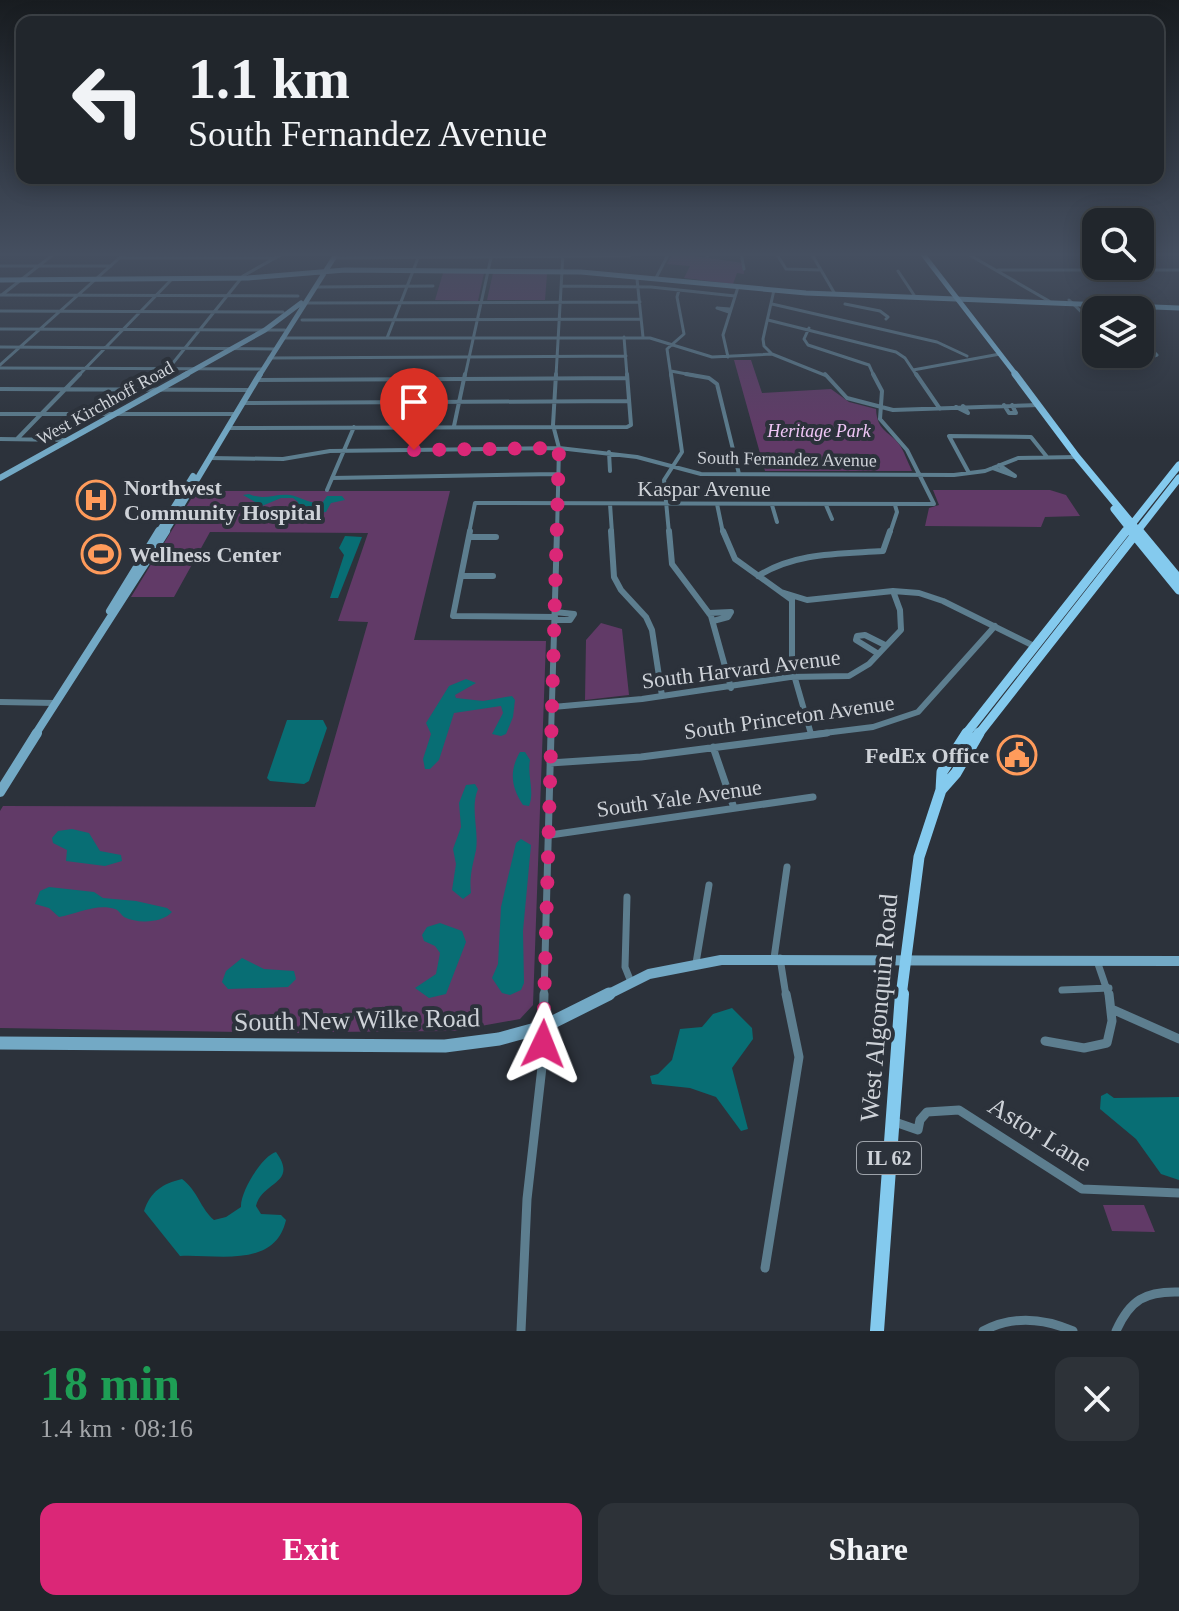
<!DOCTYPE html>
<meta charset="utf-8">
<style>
body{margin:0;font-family:"Times New Roman",serif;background:#2d3238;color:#f1f3f6;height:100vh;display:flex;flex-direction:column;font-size:30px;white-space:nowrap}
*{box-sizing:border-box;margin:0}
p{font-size:26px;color:#a2a5a9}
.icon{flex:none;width:44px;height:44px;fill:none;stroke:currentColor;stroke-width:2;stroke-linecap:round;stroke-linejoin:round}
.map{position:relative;height:1331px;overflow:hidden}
.sheet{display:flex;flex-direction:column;background:#21262c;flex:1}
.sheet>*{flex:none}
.hud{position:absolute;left:16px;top:16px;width:1148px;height:168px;border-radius:16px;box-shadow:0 4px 20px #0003,0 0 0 2px #3e4348;background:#21262c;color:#f1f3f6;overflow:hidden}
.controls{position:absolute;left:1082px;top:208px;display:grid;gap:16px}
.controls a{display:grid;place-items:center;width:72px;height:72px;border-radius:16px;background:#21262c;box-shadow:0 4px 20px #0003,0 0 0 2px #3e4348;font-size:40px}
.pin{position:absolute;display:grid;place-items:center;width:68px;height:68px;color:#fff;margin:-82px -34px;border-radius:50% 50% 50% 0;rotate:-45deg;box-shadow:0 0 8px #0007}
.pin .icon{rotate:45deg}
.me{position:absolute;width:88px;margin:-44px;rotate:2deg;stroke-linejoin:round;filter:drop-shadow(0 0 6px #0008)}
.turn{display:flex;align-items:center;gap:28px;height:168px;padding:0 40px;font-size:36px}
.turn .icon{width:104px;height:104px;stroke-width:2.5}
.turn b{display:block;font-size:56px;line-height:68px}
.round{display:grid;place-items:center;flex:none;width:84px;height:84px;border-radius:16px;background:#2d3238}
.head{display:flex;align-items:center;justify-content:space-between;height:136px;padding:0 40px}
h1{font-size:48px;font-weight:700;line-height:60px;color:#1e9e55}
.primary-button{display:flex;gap:16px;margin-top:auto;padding:16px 40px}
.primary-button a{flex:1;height:92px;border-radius:16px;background:#db2777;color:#fff;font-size:32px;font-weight:700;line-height:92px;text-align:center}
.primary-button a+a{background:#2d3238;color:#f1f3f6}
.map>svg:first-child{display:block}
.green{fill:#613a67}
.water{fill:#086e74}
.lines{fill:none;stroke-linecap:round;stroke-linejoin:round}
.minor-far4{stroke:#5d7e8f;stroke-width:3}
.minor-far3{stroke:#5d7e8f;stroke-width:4}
.minor-far2{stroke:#5d7e8f;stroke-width:6}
.minor-far1{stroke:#5d7e8f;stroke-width:7}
.minor{stroke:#5d7e8f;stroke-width:9}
.secondary-far4{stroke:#73a9c5;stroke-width:5}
.secondary-far3{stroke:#73a9c5;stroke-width:6}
.secondary-far2{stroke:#73a9c5;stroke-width:8}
.secondary-far1{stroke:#73a9c5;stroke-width:10}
.secondary{stroke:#73a9c5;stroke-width:13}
.primary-far4{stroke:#84caee;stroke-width:5}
.primary-far3{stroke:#84caee;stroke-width:7}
.primary-far2{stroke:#84caee;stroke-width:9}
.primary-far1{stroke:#84caee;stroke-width:11}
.primary{stroke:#84caee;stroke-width:14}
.route{stroke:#db2777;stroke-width:14;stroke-dasharray:0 25.2}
.labels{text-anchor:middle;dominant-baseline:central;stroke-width:8;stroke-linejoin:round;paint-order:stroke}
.far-street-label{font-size:18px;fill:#ced2d8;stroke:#2c323b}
.far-park-label{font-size:18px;font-style:italic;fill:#efc6f6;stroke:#2c323b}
.shield{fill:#2c323b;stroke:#9da2a9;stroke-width:2}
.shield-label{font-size:20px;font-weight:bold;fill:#ced2d8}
.poi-label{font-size:22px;font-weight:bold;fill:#ced2d8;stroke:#2c323b;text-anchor:start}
.street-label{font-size:22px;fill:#ced2d8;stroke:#2c323b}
.near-street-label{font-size:26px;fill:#ced2d8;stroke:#2c323b}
</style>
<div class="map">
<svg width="1179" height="1331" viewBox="0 0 1179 1331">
<rect width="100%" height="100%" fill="#2c323b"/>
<path class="green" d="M 673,253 L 743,263 L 744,274 L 737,273 L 733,284 L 684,278 L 690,266 L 667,264 Z
M 443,273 L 484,273 L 478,301 L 435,300 Z
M 493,273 L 547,274 L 545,300 L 487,300 Z
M 734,360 L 751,360 L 762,393 L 831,389 L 849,402 L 876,409 C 877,433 891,431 901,447 C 905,454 908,463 912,471 L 765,471 Z
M 933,490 L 1050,490 L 1066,495 L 1080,516 L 1045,517 L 1041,527 L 925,526 L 929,508 L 939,505 Z
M 196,491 L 450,491 L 414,640 L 546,641 L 533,1005 L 520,1019 L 453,1031 L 324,1032 L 322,1023 L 307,1022 L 299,1033 L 0,1028 L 0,811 L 3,806 L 315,807 L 368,622 L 338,621 L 368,533 L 210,532 L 174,597 L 131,597 Z
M 601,623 L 622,629 L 629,695 L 585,700 L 586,640 Z
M 1103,1205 L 1144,1205 L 1155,1232 L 1112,1231 Z"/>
<path class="water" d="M 249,494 C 264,501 275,493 290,495 C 302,497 310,505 323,502 L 327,496 L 342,496 L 345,500 L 331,503 L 326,512 L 298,514 L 295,513 L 298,502 L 293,498 L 281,498 L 262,506 L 243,495 Z
M 345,536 L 362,537 L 338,598 L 330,598 L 344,555 L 339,548 Z
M 466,679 L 476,683 L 455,695 L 456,698 L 483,701 L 512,696 L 515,700 L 513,717 L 506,734 L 501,736 L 492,734 L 503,713 L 501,706 L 454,713 L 439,760 L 430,769 L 425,769 L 423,759 L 431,734 L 426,723 L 449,686 Z
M 287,720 L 323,720 L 327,728 L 309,781 L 304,784 L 270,781 L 267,778 Z
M 520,752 L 525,752 L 530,760 C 527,776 535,791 529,806 L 523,805 C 511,787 509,771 520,752 Z
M 475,784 L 478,789 C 470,808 479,830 476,850 C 473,864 469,877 471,893 L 463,899 L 452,890 L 456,864 L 453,849 L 461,827 L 459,803 L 466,785 Z
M 72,829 L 89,833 L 100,851 L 121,855 L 122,861 L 105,866 L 66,861 L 67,850 L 53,843 L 52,838 L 58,831 Z
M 521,839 L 531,845 L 523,931 L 524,983 L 521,990 L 510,995 L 502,993 L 492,978 L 498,964 L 501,907 L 516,843 Z
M 49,887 L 94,892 L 103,898 L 136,901 L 167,908 L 172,912 C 162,923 138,924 124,917 C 121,915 119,910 115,909 C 97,903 76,914 59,917 L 49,908 L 35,904 L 40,891 Z
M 440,923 L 462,931 L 466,942 L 446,994 L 429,998 L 415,988 L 436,974 L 440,953 L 435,946 L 424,941 L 422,935 L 427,927 Z
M 242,958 L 264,969 L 294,971 L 296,979 L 288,987 L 228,989 L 222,982 L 226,971 Z
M 732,1008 L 752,1028 L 753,1039 L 732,1068 L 748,1129 L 741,1131 L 716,1097 L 690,1088 L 652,1084 L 650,1076 L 658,1074 L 672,1060 L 680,1029 L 702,1027 L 713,1014 Z
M 1107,1093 L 1114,1098 L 1179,1097 L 1179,1180 L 1161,1174 L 1136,1139 L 1100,1109 L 1101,1096 Z
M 276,1152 C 299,1184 262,1181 256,1206 L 261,1214 L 281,1215 L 286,1220 C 275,1269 217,1254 180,1256 L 144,1211 C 151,1191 162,1184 182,1179 C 198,1191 200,1208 214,1220 L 226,1217 L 241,1207 C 240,1192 262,1156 276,1152 Z"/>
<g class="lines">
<path class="minor-far4" d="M 706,253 L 708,256
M 741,253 L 744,269
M 776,253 L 786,269 L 821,270
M 811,253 L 835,294
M 966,253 L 1049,301
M 120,258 L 276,258
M 334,258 L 629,256 L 634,253
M 1140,262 L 1151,270
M 0,266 L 111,266
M 998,270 L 1179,270
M 898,271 L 914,295
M 656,278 L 669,253
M 637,279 L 643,337
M 562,286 L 651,287 L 735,296
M 317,287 L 433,286
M 3,294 L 55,253
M 0,295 L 298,296
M 1069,300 L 1096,326
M 303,303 L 640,302
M 772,304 L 937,342 L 967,356
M 845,304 L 880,311 L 888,317 L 886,319
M 0,311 L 283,312
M 729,312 L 717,308 L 730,309
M 302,320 L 641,319
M 768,320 L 896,352 L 905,358 L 917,376
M 809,328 L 804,339 L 808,345 L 869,365 L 874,376
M 0,329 L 285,330
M 624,337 L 627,376
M 282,338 L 650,338 L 712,357 L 772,354 L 827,376
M 387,338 L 420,253
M 1096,343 L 1086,345 L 1086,348 C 1107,365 1133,365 1157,355 L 1150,348 L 1140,345
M 0,347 L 275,349
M 772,354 L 764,346 L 763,339 L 774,290
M 728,357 L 723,335 L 738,287
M 269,358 L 626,356
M 0,365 L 125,253
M 0,368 L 263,369
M 169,368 L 243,276 L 284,253
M 913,370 L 1000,354
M 671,371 L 697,376
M 78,376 L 172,279
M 465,376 L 492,253
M 556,376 L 563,253
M 671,376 L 667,349 L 684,334 L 677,297 L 679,290"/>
<path class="minor-far3" d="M 556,374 L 553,425 L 559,448 L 557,533
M 627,374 L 631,425 L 627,427
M 686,374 L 709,378 L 717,384 L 739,474
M 825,374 L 847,398 L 893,410 L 1039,405
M 916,374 L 940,409
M 256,380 L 627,378
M 0,389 L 249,390
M 242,403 L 629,401
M 1004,405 L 1009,413 L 1016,413 L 1012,405
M 956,407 L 968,413 L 963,406
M 0,414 L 235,414
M 454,426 L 465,374
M 227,428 L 627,427
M 0,439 L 67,440
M 17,439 L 80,374
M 609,452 L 610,471
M 210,458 L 283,459 L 330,451 L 559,448 L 637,457 L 701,474 L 954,475 L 985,471 L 1018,458 L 1077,457
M 993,468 L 1015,476 L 999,465
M 969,473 L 949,436 L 1031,437 L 1047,457
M 332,478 L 557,474
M 327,490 L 354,427
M 610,504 L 612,533
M 717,504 L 723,533
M 772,505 L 777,522
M 826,505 L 832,519
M 469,533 L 475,503 L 934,504 L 907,450 L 880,419 L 882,391 L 873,374
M 669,533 L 664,480 L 682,452 L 671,374
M 890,533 L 897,512 L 895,505"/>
<path class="minor-far2" d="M 470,531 L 453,616 L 555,617
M 611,531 L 614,577 L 621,590 L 646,617 L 652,630 L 662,696
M 669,531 L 672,564 L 711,616 L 731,688
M 723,531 L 735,559 L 792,600 L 792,668 L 811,734
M 469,537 L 496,537
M 462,576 L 493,576
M 758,576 C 796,552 840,554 883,551 L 890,531
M 781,592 L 807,600 L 893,591 L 919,593 L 943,601 L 1036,647
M 555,612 L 574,614 L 570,620 L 555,620
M 709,613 L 731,612 L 728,617 L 713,621
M 877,653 L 856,640 L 857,636 L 865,635 L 885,645
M 0,702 L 55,703
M 553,707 L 642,699 L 790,677 L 849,676 L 869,664 L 901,630 L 900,610 L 893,591
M 551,735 L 557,531
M 808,735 L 873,727 L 918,712 L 995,626"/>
<path class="minor-far1" d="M 713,747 L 734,808
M 550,763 L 641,757 L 827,733
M 550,835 L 813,797
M 627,897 L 625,967 L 631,982
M 774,958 L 787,867
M 780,958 L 786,996
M 1097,961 L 1109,996
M 696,963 L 709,885
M 1062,990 L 1109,988
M 544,996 L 551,733"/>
<path class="minor" d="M 1114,1010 L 1179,1039
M 1045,1041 L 1084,1048 L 1107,1043 L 1112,1021 L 1109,994
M 892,1121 L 918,1130 L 920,1120 L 927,1112 L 959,1110 L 1082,1189 L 1179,1193
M 765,1268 L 799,1057 L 786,994
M 521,1331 L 527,1199 L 542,1067 L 544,994
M 983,1331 C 1013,1315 1043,1318 1073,1331
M 1116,1331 C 1130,1300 1145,1291 1179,1292"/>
<path class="secondary-far4" d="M 0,280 L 248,278 L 345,270 L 581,272 L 806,293 L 1179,308
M 183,376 L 265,330 L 301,303
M 259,376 L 337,253"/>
<path class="secondary-far3" d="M 0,478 L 187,374
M 158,533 L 193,476
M 165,533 L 260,374"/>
<path class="secondary-far2" d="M 110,611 L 159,531
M 35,735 L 166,531"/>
<path class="secondary-far1" d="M 0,792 L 37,733
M 605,996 L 649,974 L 721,960 L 1179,961"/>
<path class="secondary" d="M 0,1043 L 445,1046 L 499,1039 L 543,1027 L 609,994"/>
<path class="primary-far4" d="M 922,253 L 1017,376"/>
<path class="primary-far3" d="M 1015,374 L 1077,457 L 1140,533
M 1114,509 L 1133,533
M 1125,533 L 1179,465
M 1136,533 L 1179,478"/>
<path class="primary-far2" d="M 1131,531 L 1179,590
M 1139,531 L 1179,579
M 965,735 L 1126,531
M 978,735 L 1138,531"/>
<path class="primary-far1" d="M 941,790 L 942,772 L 967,733
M 901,996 L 919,857 L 941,790 L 956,773 L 979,733"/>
<path class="primary" d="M 877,1331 L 902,994"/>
</g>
<linearGradient id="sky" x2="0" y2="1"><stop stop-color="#181c20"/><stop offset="0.58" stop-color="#454f60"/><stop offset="1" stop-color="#454f60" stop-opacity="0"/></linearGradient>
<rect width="1179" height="439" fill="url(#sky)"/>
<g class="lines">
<path class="route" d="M 414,450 L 559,448 L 543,1044"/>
</g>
<defs>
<symbol id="hospital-ring" viewBox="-11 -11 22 22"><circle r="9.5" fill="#2c323b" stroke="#ff9b5b" stroke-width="1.5"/><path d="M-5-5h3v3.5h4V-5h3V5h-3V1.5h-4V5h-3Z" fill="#ff9b5b"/></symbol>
<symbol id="stadium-ring" viewBox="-11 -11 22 22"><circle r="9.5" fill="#2c323b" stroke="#ff9b5b" stroke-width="1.5"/><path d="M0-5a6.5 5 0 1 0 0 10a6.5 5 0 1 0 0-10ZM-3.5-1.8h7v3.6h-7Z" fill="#ff9b5b"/></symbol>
<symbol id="civic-ring" viewBox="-11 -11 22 22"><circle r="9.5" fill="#2c323b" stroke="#ff9b5b" stroke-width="1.5"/><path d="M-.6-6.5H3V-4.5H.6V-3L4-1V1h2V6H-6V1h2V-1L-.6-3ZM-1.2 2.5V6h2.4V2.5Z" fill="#ff9b5b"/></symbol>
</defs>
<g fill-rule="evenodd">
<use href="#hospital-ring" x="74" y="478" width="44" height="44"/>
<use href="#stadium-ring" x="79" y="532" width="44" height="44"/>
<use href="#civic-ring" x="995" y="733" width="44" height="44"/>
</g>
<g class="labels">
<g class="far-street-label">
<text transform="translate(105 403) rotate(-29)">West Kirchhoff Road</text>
<text transform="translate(787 459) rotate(1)">South Fernandez Avenue</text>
</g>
<g class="far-park-label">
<text x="819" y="431">Heritage Park</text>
</g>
<rect class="shield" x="857" y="1142" width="64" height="32" rx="6"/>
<g class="shield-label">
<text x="889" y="1158">IL 62</text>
</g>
<g class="poi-label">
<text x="124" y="487">Northwest<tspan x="124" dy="25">Community Hospital</tspan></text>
<text x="129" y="554">Wellness Center</text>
<text x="989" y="755" text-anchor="end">FedEx Office</text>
</g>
<g class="street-label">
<text x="704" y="488">Kaspar Avenue</text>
<text transform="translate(741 669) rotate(-7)">South Harvard Avenue</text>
<text transform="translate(789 717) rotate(-8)">South Princeton Avenue</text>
<text transform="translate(679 798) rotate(-8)">South Yale Avenue</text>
</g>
<g class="near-street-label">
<text transform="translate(879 1008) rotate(-85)">West Algonquin Road</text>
<text transform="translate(357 1020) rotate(-1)">South New Wilke Road</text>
<text transform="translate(1040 1134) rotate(32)">Astor Lane</text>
</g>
</g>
</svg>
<div class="controls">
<a><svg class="icon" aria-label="search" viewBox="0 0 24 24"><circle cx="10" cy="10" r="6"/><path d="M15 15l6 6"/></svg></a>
<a><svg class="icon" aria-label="layers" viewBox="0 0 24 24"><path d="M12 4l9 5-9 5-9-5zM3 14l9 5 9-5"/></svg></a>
</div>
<div class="pin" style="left:414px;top:450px;background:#d93025"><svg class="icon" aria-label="arrive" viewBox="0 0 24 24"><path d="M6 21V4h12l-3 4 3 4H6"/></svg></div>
<svg class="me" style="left:543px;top:1044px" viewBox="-20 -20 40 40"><path d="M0-17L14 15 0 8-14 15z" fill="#db2777" stroke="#fff" stroke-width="4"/></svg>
<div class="hud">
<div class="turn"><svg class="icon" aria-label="left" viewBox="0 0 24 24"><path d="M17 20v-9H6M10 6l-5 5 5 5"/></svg><div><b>1.1 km</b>South Fernandez Avenue</div></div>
</div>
</div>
<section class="sheet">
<div class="head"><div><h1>18 min</h1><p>1.4 km · 08:16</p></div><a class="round"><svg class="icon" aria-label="close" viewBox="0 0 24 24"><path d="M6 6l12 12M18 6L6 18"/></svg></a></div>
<div class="primary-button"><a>Exit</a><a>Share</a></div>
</section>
